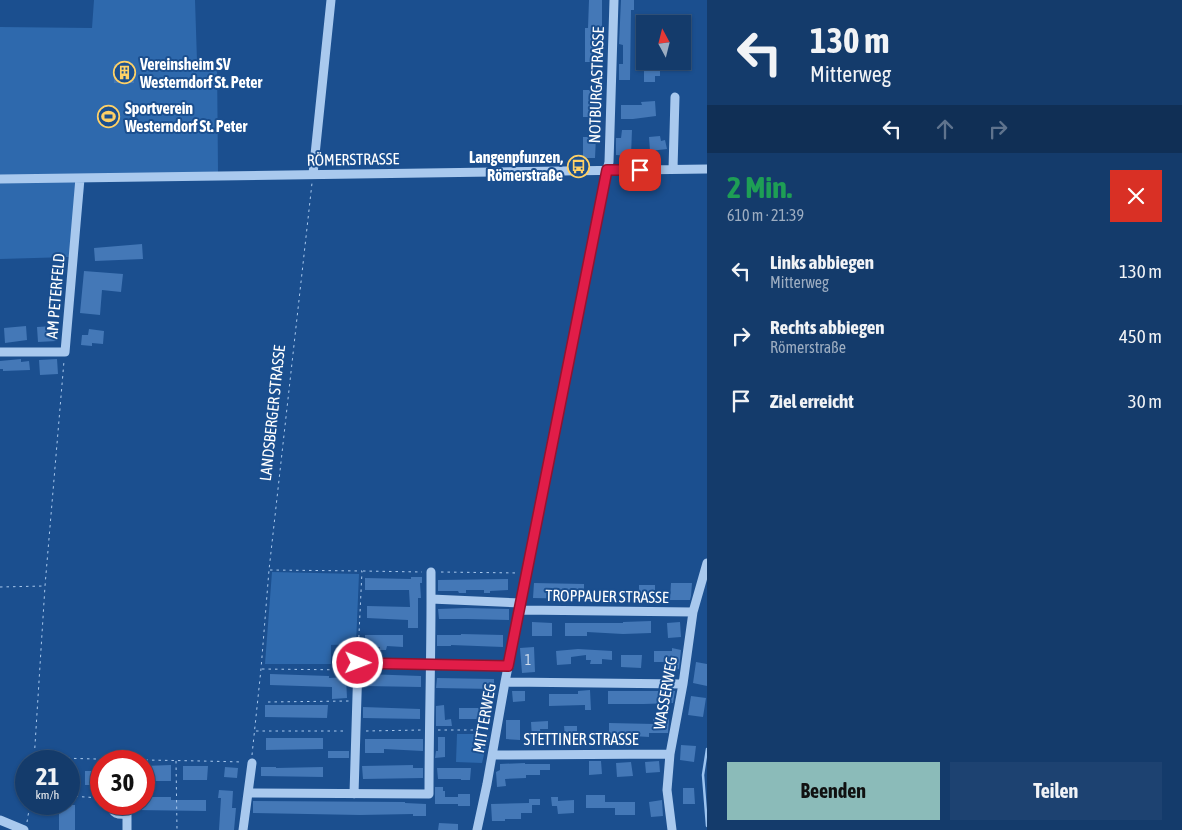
<!DOCTYPE html>
<html lang="de">
<meta charset="utf-8">
<style>
body{margin:0;font-family:"Asap Condensed",sans-serif;background:#1d4271;color:#f1f3f6;height:100vh;display:flex;flex-direction:column;font-size:19px;white-space:nowrap}
*{box-sizing:border-box;margin:0}
p{font-size:16px;color:#9dadc1}
.icon{flex:none;width:28px;height:28px;fill:none;stroke:currentColor;stroke-width:2;stroke-linecap:round;stroke-linejoin:round}
.map{position:relative;flex:1;overflow:hidden}
.drawer{display:flex;flex-direction:column;background:#143b6b;width:475px}
.drawer>*{flex:none}
.hud{background:#143b6b;color:#f1f3f6;overflow:hidden}
.needle{width:32px;rotate:353deg}
.buttons{position:absolute;left:636px;top:15px;display:grid;gap:10px}
.buttons a{display:grid;place-items:center;width:55px;height:55px;border-radius:0px;background:#143b6b;box-shadow:0 1px 4px #0004,0 0 0 1px #33557e;font-size:25px}
.speed{position:absolute;left:15px;top:750px;display:flex;gap:10px;font-size:25px;font-weight:700;text-align:center}
.speed>*{display:grid;place-content:center;width:65px;height:65px;border-radius:50%;background:#143b6b;box-shadow:0 1px 4px #0004,0 0 0 1px #33557e;line-height:1}
.speed small{font-size:12px;font-weight:400}
.speed .limit{border:8px solid #d22;background:#fff;color:#111}
.pin{position:absolute;display:grid;place-items:center;width:42px;height:42px;color:#fff;margin:-21px;border-radius:10px;box-shadow:0 2px 8px #0006}
.me{position:absolute;width:55px;margin:-28px;rotate:91deg;stroke-linejoin:round;filter:drop-shadow(0 0 4px #0008)}
.turn{display:flex;align-items:center;gap:18px;height:105px;padding:0 20px;font-size:22px}
.turn .icon{width:65px;height:65px;stroke-width:2.5}
.turn b{display:block;font-size:35px;line-height:42px}
.lanes{display:flex;align-items:center;height:48px;padding:0 20px;background:#0003;justify-content:center;gap:25px;direction:ltr}
.lanes .off{opacity:.35}
.round{display:grid;place-items:center;flex:none;width:52px;height:52px;border-radius:0px;background:#1d4271}
.overview{display:flex;align-items:center;justify-content:space-between;height:85px;padding:0 20px}
h1{font-size:30px;font-weight:700;line-height:38px;color:#1e9e55}
.primary-button{display:flex;gap:10px;margin-top:auto;padding:10px 20px}
.primary-button a{flex:1;height:58px;border-radius:0px;background:#8bbbb9;color:#111;font-size:20px;font-weight:700;line-height:58px;text-align:center}
.primary-button a+a{background:#1d4271;color:#f1f3f6}
ul{padding:0;list-style:none}
li{display:flex;align-items:center;gap:15px;height:65px;padding:0 20px}
li div{flex:1}
li b{display:block;font-size:19px}
li em{font-style:normal}
main{display:flex;flex:1;min-height:0}
.map>svg:first-child{display:block}
.green{fill:#2e69ad}
.lines{fill:none;stroke-linecap:round;stroke-linejoin:round}
.stream{stroke:#9cc4f0;stroke-width:2.5}
.building{fill:#4478b7}
.path{stroke:#a9c9ee;stroke-width:1;stroke-dasharray:2.5 4;stroke-linecap:butt}
.minor{stroke:#a9c9ee;stroke-width:9}
.route-casing{stroke:#92132f;stroke-width:12}
.route{stroke:#e11d48;stroke-width:9}
.labels{text-anchor:middle;dominant-baseline:central;stroke-width:4;stroke-linejoin:round;paint-order:stroke}
.number-label{font-size:14px;fill:#d0dded}
.poi-label{font-size:16px;font-weight:bold;fill:#fff;stroke:#1b4f8f;text-anchor:start}
.street-label{font-size:16px;fill:#fff;stroke:#1b4f8f}
</style>
<main>
<div class="map">
<svg width="707" height="830" viewBox="0 0 707 830">
<rect width="100%" height="100%" fill="#1b4f8f"/>
<path class="green" d="M 94,0 L 195,0 L 197,61 L 217,60 L 218,172 L 85,177 L 78,240 L 69,257 L 0,259 L 0,27 L 92,28 Z
M 272,572 L 359,574 L 356,644 L 331,645 L 331,664 L 265,664 Z
M 457,734 L 489,734 L 482,763 L 456,762 Z"/>
<g class="lines">
<path class="stream" d="M 707,749 L 703,775 L 707,826"/>
</g>
<path class="building" d="M 589,0 L 602,0 L 602,40 L 597,40 L 597,62 L 585,62 L 585,28 L 588,28 Z
M 621,0 L 634,0 L 634,10 L 631,10 L 630,80 L 619,80 L 619,64 L 623,64 L 623,45 L 619,44 Z
M 191,61 L 191,68 L 173,68 L 172,62 Z
M 644,61 L 654,61 L 654,66 L 660,66 L 660,76 L 655,76 L 655,82 L 644,82 Z
M 133,63 L 134,83 L 114,83 L 114,64 Z
M 583,90 L 592,90 L 592,101 L 598,101 L 598,117 L 583,117 Z
M 655,101 L 656,116 L 633,119 L 621,119 L 621,105 L 642,105 L 641,102 Z
M 622,130 L 632,130 L 631,156 L 616,155 L 616,138 L 621,138 Z
M 660,136 L 661,141 L 665,140 L 667,149 L 650,151 L 649,137 Z
M 583,137 L 596,137 L 595,158 L 583,158 Z
M 142,244 L 143,259 L 95,261 L 94,248 Z
M 84,271 L 123,274 L 121,292 L 102,290 L 100,315 L 80,313 Z
M 26,326 L 27,340 L 5,343 L 4,328 Z
M 55,326 L 56,341 L 38,342 L 37,327 Z
M 89,329 L 104,331 L 103,344 L 92,343 L 92,346 L 81,345 L 82,335 L 88,335 Z
M 21,359 L 21,362 L 29,361 L 30,370 L 3,371 L 3,369 L 0,369 L 0,361 Z
M 57,359 L 58,374 L 40,375 L 39,360 Z
M 411,577 L 422,577 L 422,583 L 420,583 L 421,598 L 418,598 L 418,628 L 408,628 L 408,620 L 367,618 L 367,606 L 410,607 L 409,590 L 365,590 L 365,578 L 411,579 Z
M 508,579 L 508,590 L 490,591 L 490,593 L 484,593 L 484,590 L 466,590 L 466,593 L 459,593 L 458,591 L 438,591 L 438,580 Z
M 534,583 L 584,584 L 584,599 L 533,598 Z
M 671,583 L 692,583 L 691,596 L 690,600 L 670,600 Z
M 639,585 L 655,585 L 655,599 L 639,599 Z
M 466,608 L 509,609 L 509,620 L 467,619 L 439,619 L 438,609 Z
M 651,621 L 651,633 L 623,634 L 587,632 L 587,636 L 565,636 L 565,623 L 623,623 L 623,622 Z
M 532,622 L 552,623 L 552,636 L 532,636 Z
M 680,622 L 681,637 L 668,638 L 667,623 Z
M 461,634 L 503,635 L 503,647 L 451,645 L 451,646 L 437,646 L 437,635 L 461,635 Z
M 365,635 L 403,635 L 403,647 L 387,646 L 386,650 L 380,650 L 380,647 L 365,646 Z
M 534,647 L 535,672 L 522,673 L 520,648 Z
M 672,648 L 681,650 L 679,669 L 669,667 L 670,662 L 654,662 L 654,651 L 672,651 Z
M 578,649 L 612,651 L 612,660 L 602,659 L 602,664 L 590,664 L 591,660 L 586,660 L 586,655 L 571,657 L 571,664 L 557,665 L 556,651 Z
M 621,655 L 642,655 L 641,668 L 621,667 Z
M 696,662 L 707,664 L 707,686 L 693,683 Z
M 270,674 L 329,676 L 329,678 L 346,677 L 347,698 L 332,699 L 332,687 L 270,685 Z
M 365,674 L 421,676 L 421,687 L 365,686 Z
M 437,678 L 494,679 L 494,689 L 436,688 Z
M 590,690 L 591,710 L 585,710 L 585,705 L 549,706 L 549,694 L 578,694 L 578,691 Z
M 512,691 L 525,691 L 525,701 L 513,702 Z
M 608,691 L 675,691 L 673,703 L 644,704 L 608,704 Z
M 691,696 L 706,698 L 703,717 L 688,715 Z
M 265,705 L 328,705 L 327,718 L 265,717 Z
M 444,705 L 445,720 L 451,719 L 452,726 L 436,726 L 436,706 Z
M 363,707 L 420,709 L 420,719 L 363,718 Z
M 459,708 L 480,708 L 480,719 L 459,719 Z
M 653,719 L 669,719 L 668,733 L 649,733 L 649,737 L 633,736 L 633,735 L 609,735 L 609,723 L 654,724 Z
M 506,720 L 520,720 L 520,740 L 506,739 Z
M 548,721 L 548,729 L 540,729 L 541,738 L 532,738 L 531,722 Z
M 564,726 L 577,726 L 577,736 L 565,737 Z
M 438,737 L 445,737 L 445,757 L 435,758 L 436,751 L 438,751 Z
M 266,738 L 323,738 L 323,749 L 266,750 Z
M 365,739 L 423,739 L 423,751 L 384,749 L 384,753 L 365,753 Z
M 681,745 L 696,746 L 694,762 L 680,760 Z
M 328,751 L 349,751 L 349,758 L 328,758 Z
M 589,761 L 601,761 L 602,774 L 589,775 Z
M 659,761 L 660,772 L 646,773 L 645,762 Z
M 631,762 L 633,776 L 617,777 L 616,763 Z
M 525,763 L 525,764 L 550,764 L 550,770 L 540,770 L 540,775 L 526,775 L 526,778 L 505,779 L 506,786 L 497,787 L 496,772 L 500,770 L 500,764 Z
M 171,765 L 171,781 L 144,781 L 144,766 Z
M 413,765 L 413,768 L 423,768 L 423,778 L 363,779 L 362,766 Z
M 183,766 L 208,766 L 207,780 L 183,780 Z
M 225,767 L 238,768 L 237,778 L 224,777 Z
M 261,767 L 276,767 L 276,768 L 323,767 L 323,777 L 261,776 Z
M 437,768 L 471,768 L 470,780 L 461,780 L 461,779 L 438,779 Z
M 85,771 L 101,771 L 101,785 L 85,785 Z
M 435,787 L 443,787 L 443,791 L 445,791 L 445,797 L 458,797 L 458,794 L 470,794 L 470,806 L 458,806 L 458,804 L 435,804 Z
M 683,788 L 694,788 L 695,804 L 683,804 Z
M 219,790 L 233,791 L 232,808 L 236,808 L 234,830 L 219,830 L 221,798 L 218,798 Z
M 586,795 L 605,795 L 605,802 L 635,802 L 635,815 L 615,815 L 615,808 L 586,808 Z
M 144,797 L 171,797 L 171,800 L 206,800 L 206,811 L 136,810 L 136,804 L 144,804 Z
M 551,797 L 558,797 L 558,801 L 574,800 L 574,813 L 558,814 L 557,806 L 552,806 Z
M 529,799 L 540,799 L 540,805 L 532,805 L 532,813 L 521,813 L 521,819 L 505,819 L 505,821 L 492,821 L 491,804 L 529,803 Z
M 662,800 L 663,816 L 651,817 L 649,802 Z
M 253,801 L 405,802 L 405,803 L 426,804 L 426,816 L 413,816 L 413,814 L 360,815 L 253,813 Z
M 59,805 L 75,805 L 75,830 L 59,830 Z
M 439,823 L 458,824 L 458,830 L 438,830 Z"/>
<g class="lines">
<path class="path" d="M 270,570 L 362,571 L 358,655
M 363,571 L 422,572
M 441,572 L 519,573
M 0,587 L 44,586
M 262,669 L 351,670
M 268,702 L 349,701
M 438,730 L 489,730
M 256,731 L 347,731
M 366,731 L 422,730
M 252,755 L 261,669 L 269,570 L 312,183
M 35,757 C 104,760 173,760 242,762
M 34,761 L 45,586 L 64,361
M 176,761 L 177,830
M 69,796 L 101,798
M 27,822 L 30,804"/>
<path class="minor" d="M 673,169 L 675,97
M 313,174 L 331,0
M 0,179 L 707,169
M 0,352 L 65,352 L 80,178
M 431,572 L 431,599
M 520,610 L 693,612
M 505,682 L 683,684
M 493,755 L 670,754
M 248,793 L 429,794 C 429,729 431,664 431,599 L 521,603
M 354,794 L 358,663 L 509,666
M 111,804 C 112,814 118,815 127,814
M 127,804 L 127,830
M 0,820 L 24,830
M 243,830 L 252,763
M 477,830 L 487,784 L 505,682 L 607,170 L 609,162 L 614,0
M 672,830 L 667,790 L 670,754 L 683,684 L 693,612 L 707,563"/>
</g>
<g class="lines">
<defs>
<path id="route" d="M 358,663 L 508,666 L 607,170 L 640,170"/>
</defs>
<use href="#route" class="route-casing"/>
<use href="#route" class="route"/>
</g>
<defs>
<symbol id="building-ring" viewBox="-11 -11 22 22"><circle r="9.5" fill="#1b4f8f" stroke="#ffd166" stroke-width="1.5"/><path d="M-4-6H4V6H1V3H-1V6H-4ZM-2.5-4.3h1.7v1.8h-1.7ZM.8-4.3h1.7v1.8H.8ZM-2.5-1h1.7V.8h-1.7ZM.8-1h1.7V.8H.8Z" fill="#ffd166"/></symbol>
<symbol id="stadium-ring" viewBox="-11 -11 22 22"><circle r="9.5" fill="#1b4f8f" stroke="#ffd166" stroke-width="1.5"/><path d="M0-5a6.5 5 0 1 0 0 10a6.5 5 0 1 0 0-10ZM-3.5-1.8h7v3.6h-7Z" fill="#ffd166"/></symbol>
<symbol id="bus-ring" viewBox="-11 -11 22 22"><circle r="9.5" fill="#1b4f8f" stroke="#ffd166" stroke-width="1.5"/><path d="M-5-6H5V4H4V6H2V4H-2V6H-4V4H-5ZM-3.5-4V0h7V-4ZM-3.5 1.2v1.5H-2V1.2ZM2 1.2v1.5H3.5V1.2Z" fill="#ffd166"/></symbol>
</defs>
<g fill-rule="evenodd">
<use href="#building-ring" x="112" y="60" width="25" height="25"/>
<use href="#stadium-ring" x="96" y="104" width="25" height="25"/>
<use href="#bus-ring" x="566" y="154" width="25" height="25"/>
</g>
<g class="labels">
<g class="number-label">
<text x="528" y="660">1</text>
</g>
<g class="poi-label">
<text x="140" y="64">Vereinsheim SV<tspan x="140" dy="18">Westerndorf St. Peter</tspan></text>
<text x="125" y="108">Sportverein<tspan x="125" dy="18">Westerndorf St. Peter</tspan></text>
<text x="563" y="157" text-anchor="end">Langenpfunzen,<tspan x="563" dy="18">Römerstraße</tspan></text>
</g>
<g class="street-label">
<text transform="translate(596 85) rotate(-88)">NOTBURGASTRASSE</text>
<text transform="translate(353 159) rotate(-1)">RÖMERSTRASSE</text>
<text transform="translate(55 296) rotate(-85)">AM PETERFELD</text>
<text transform="translate(272 413) rotate(-84)">LANDSBERGER STRASSE</text>
<text transform="translate(607 596) rotate(1)">TROPPAUER STRASSE</text>
<text transform="translate(665 693) rotate(-80)">WASSERWEG</text>
<text transform="translate(484 718) rotate(-80)">MITTERWEG</text>
<text x="581" y="739">STETTINER STRASSE</text>
</g>
</g>
</svg>
<div class="buttons">
<a><svg class="needle" viewBox="-14 -14 28 28"><path d="M0-13l5 13h-10z" fill="#e53935"/><path d="M0 13l5-13h-10z" fill="#9dadc1"/></svg></a>
</div>
<div class="speed"><div>21<small>km/h</small></div><div class="limit">30</div></div>
<div class="pin" style="left:640px;top:170px;background:#d93025"><svg class="icon" aria-label="arrive" viewBox="0 0 24 24"><path d="M6 21V4h12l-3 4 3 4H6"/></svg></div>
<svg class="me" style="left:358px;top:663px" viewBox="-20 -20 40 40"><circle r="17" fill="#e11d48" stroke="#fff" stroke-width="3"/><path d="M0-11L8 9 0 5-8 9z" fill="#fff"/></svg>
</div>
<section class="drawer">
<div class="hud">
<div class="turn"><svg class="icon" aria-label="left" viewBox="0 0 24 24"><path d="M17 20v-9H6M10 6l-5 5 5 5"/></svg><div><b>130 m</b>Mitterweg</div></div>
<div class="lanes"><svg class="icon" aria-label="left" viewBox="0 0 24 24"><path d="M17 20v-9H6M10 6l-5 5 5 5"/></svg><svg class="icon off" aria-label="ahead" viewBox="0 0 24 24"><path d="M12 20V5M6 11l6-6 6 6"/></svg><svg class="icon off" aria-label="right" viewBox="0 0 24 24"><path d="M7 20v-9h11M14 6l5 5-5 5"/></svg></div>
</div>
<div class="overview"><div><h1>2 Min.</h1><p>610 m · 21:39</p></div><a class="round" style="background:#d93025;color:#fff"><svg class="icon" aria-label="close" viewBox="0 0 24 24"><path d="M6 6l12 12M18 6L6 18"/></svg></a></div>
<ul>
<li><svg class="icon" aria-label="left" viewBox="0 0 24 24"><path d="M17 20v-9H6M10 6l-5 5 5 5"/></svg><div><b>Links abbiegen</b><p>Mitterweg</p></div><em>130 m</em></li>
<li><svg class="icon" aria-label="right" viewBox="0 0 24 24"><path d="M7 20v-9h11M14 6l5 5-5 5"/></svg><div><b>Rechts abbiegen</b><p>Römerstraße</p></div><em>450 m</em></li>
<li><svg class="icon" aria-label="arrive" viewBox="0 0 24 24"><path d="M6 21V4h12l-3 4 3 4H6"/></svg><div><b>Ziel erreicht</b></div><em>30 m</em></li>
</ul>
<div class="primary-button"><a>Beenden</a><a>Teilen</a></div>
</section>
</main>
